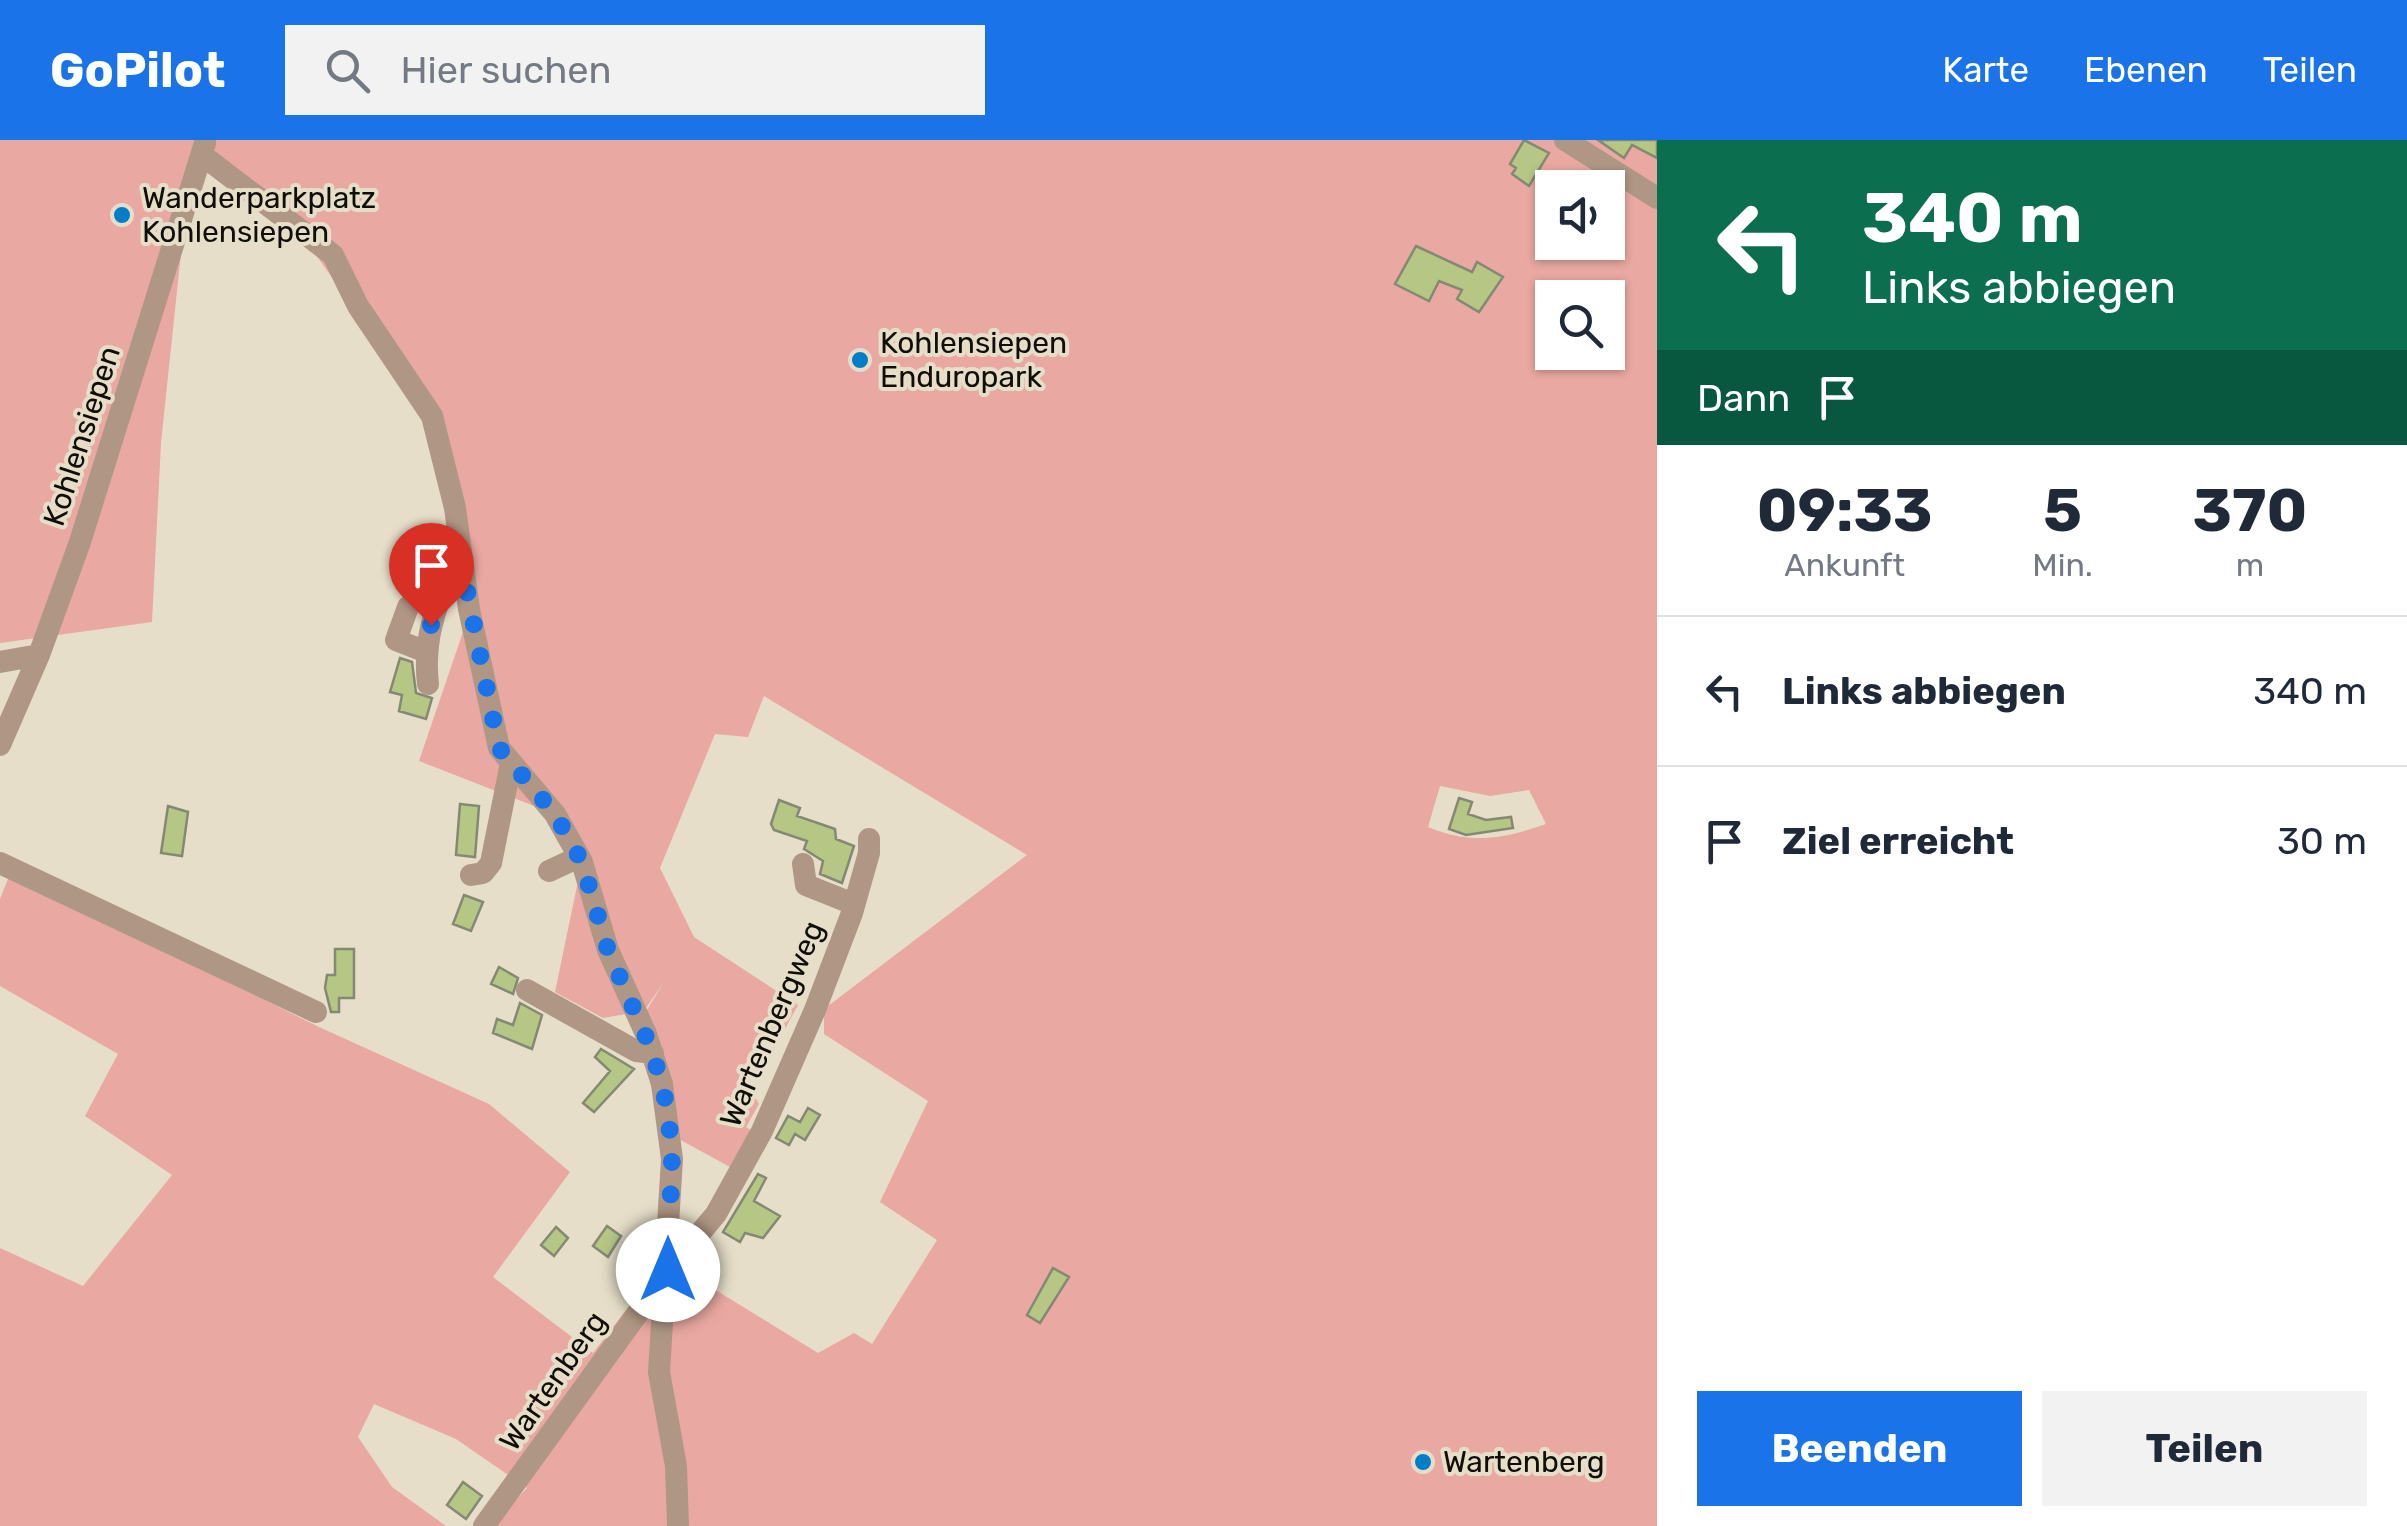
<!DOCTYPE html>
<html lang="de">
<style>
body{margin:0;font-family:Rubik,sans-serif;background:#f2f2f3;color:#1f2937;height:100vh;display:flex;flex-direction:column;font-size:38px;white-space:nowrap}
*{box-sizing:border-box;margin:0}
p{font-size:32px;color:#747a83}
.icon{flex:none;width:55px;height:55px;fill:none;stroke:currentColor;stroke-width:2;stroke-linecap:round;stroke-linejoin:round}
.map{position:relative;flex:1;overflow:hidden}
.side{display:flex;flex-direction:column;background:#fff;width:750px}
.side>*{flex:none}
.banner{background:#0b6e4f;color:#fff;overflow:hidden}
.buttons{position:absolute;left:1535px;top:30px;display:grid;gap:20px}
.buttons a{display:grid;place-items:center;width:90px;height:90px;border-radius:0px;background:#fff;box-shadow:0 2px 8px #0004;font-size:50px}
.pin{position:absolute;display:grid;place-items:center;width:85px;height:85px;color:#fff;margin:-102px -42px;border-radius:50% 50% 50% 0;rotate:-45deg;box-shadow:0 0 10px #0007}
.pin .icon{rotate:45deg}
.me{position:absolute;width:110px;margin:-55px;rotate:0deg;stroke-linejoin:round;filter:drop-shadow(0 0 8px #0008)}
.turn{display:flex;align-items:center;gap:35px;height:210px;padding:0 40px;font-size:45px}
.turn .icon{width:130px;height:130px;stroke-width:2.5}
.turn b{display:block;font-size:70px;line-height:85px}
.then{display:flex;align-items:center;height:95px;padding:0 40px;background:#0003;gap:20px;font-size:38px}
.eta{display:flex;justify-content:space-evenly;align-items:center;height:170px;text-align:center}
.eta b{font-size:60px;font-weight:700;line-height:70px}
.button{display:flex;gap:20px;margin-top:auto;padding:20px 40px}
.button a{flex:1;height:115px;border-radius:0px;background:#1a73e8;color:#fff;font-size:40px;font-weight:700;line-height:115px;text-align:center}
.button a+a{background:#f2f2f3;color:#1f2937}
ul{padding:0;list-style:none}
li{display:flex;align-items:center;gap:30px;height:150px;padding:0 40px;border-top:2px solid #e0e1e3}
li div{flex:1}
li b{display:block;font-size:38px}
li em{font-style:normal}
header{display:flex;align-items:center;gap:60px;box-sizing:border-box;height:140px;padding:0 50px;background:#1a73e8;color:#fff}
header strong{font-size:48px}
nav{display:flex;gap:55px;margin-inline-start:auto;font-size:35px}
.search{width:700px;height:90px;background:#f2f2f3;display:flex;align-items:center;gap:25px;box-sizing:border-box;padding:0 35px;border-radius:0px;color:#747a83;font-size:38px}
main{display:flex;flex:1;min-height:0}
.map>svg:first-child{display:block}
.green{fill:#e9a8a1;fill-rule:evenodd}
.building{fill:#b6c685;stroke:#848976;stroke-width:2.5}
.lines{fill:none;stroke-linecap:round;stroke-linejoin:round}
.minor{stroke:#b09785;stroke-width:22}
.route{stroke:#1a73e8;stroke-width:18;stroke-dasharray:0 32.4}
.poi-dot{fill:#017ec7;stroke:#e6dec9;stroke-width:4}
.labels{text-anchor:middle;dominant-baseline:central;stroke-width:8;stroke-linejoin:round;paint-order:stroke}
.poi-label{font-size:30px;fill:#100e07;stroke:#e6dec9;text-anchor:start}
.street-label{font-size:30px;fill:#100e07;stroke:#e6dec9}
</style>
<header>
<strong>GoPilot</strong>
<div class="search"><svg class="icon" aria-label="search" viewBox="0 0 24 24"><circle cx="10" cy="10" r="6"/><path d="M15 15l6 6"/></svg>Hier suchen</div>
<nav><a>Karte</a><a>Ebenen</a><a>Teilen</a></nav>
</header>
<main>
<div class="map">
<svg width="1657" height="1386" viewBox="0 0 1657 1386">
<rect width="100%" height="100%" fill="#e6dec9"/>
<path class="green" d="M 0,0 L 1657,0 L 1657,1386 L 491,1386 L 527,1348 L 456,1299 L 374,1264 L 358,1297 L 392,1347 L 446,1386 L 0,1386 L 0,1108 L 83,1146 L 172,1035 L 85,976 L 118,914 L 0,846 L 0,759 L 10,734 L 319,887 L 489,964 L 570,1032 L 493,1137 L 593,1213 L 665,1119 L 818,1213 L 854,1193 L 872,1204 L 937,1100 L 880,1062 L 928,961 L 824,894 L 824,869 L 1027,715 L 764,556 L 748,597 L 715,594 L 660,728 L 694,797 L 798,865 L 769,918 L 758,914 L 745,941 L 759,964 L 746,987 L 755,993 L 732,1028 L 675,997 L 645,873 L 664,842 L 644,871 L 603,878 L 555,852 L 582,722 L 555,674 L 419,621 L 465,486 L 432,276 L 300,93 L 209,22 L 181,113 L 161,303 L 152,482 L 0,503 ZM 1552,48 L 1608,48 L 1608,102 L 1552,102 ZM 1552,158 L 1608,158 L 1608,212 L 1552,212 ZM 1440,646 L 1490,656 L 1529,650 L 1546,684 C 1503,699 1471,705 1428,687 Z"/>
<path class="building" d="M 1524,0 L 1549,13 L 1529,46 L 1512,34 L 1516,28 L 1510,24 Z
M 1598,0 L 1657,0 L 1657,18 L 1632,5 L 1624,18 Z
M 1416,106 L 1472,132 L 1477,122 L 1503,137 L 1479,172 L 1457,159 L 1462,150 L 1439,141 L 1429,161 L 1395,144 Z
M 400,518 L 412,522 L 416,553 L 432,558 L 426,579 L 399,571 L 402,555 L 390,552 Z
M 1459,658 L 1472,662 L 1468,674 L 1486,680 L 1511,677 L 1513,688 L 1466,695 L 1449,689 Z
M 779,660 L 800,668 L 797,676 L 835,689 L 836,699 L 854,706 L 842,743 L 820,734 L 823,721 L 804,709 L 807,701 L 774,690 L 771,684 Z
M 460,664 L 479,666 L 475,717 L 456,715 Z
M 168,666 L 188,672 L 182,716 L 161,713 Z
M 464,755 L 483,762 L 471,791 L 453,784 Z
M 335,809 L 354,809 L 354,858 L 339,858 L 339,872 L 331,872 L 325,848 L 327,835 L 335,835 Z
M 499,827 L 518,838 L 513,854 L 491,844 Z
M 520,863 L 542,875 L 532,909 L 493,893 L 497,879 L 513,885 Z
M 601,909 L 634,929 L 594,972 L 583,963 L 610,931 L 595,917 Z
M 808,968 L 820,975 L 805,1000 L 795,994 L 789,1005 L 776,998 L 788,976 L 800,982 Z
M 758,1034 L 766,1038 L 754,1061 L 780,1076 L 763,1098 L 745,1093 L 740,1102 L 723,1092 Z
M 607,1086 L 621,1096 L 608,1117 L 593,1106 Z
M 556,1087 L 568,1098 L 554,1116 L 541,1105 Z
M 1053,1128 L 1069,1137 L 1040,1183 L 1027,1175 Z
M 463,1342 L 482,1356 L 466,1379 L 447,1365 Z"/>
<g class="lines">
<path class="minor" d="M 1565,0 L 1657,58
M 202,15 L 333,115 L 358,166 L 432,276 L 455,368 L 469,469 L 499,608 L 555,674 L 582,722 L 608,810 L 646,894 L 662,944 L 672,1019 L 659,1232 L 676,1326 L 678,1386
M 408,467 L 396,500 L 424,511
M 0,522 L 39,515
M 428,544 C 423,501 435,467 452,429 L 462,426
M 0,605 L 39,515 L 80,402 L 205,3
M 0,723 L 316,872
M 803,724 L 806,745 L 851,763
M 549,731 L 579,717
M 471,735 L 483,733 L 491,723 L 511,623
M 527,850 L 636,911 L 653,913
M 484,1386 L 669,1130 L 716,1074 L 762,991 L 815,870 L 852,773 L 869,713 L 869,699"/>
</g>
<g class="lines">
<path class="route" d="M 431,485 L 452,429 L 462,426 L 499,608 L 555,674 L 582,722 L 608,810 L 653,913 L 668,970 L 672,1018 L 668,1130"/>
</g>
<g class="poi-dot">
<circle cx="122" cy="75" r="10"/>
<circle cx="860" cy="220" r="10"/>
<circle cx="1423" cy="1322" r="10"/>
</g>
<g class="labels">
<g class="poi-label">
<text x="142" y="58">Wanderparkplatz<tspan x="142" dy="34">Kohlensiepen</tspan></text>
<text x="880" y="203">Kohlensiepen<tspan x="880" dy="34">Enduropark</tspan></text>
<text x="1443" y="1322">Wartenberg</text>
</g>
<g class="street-label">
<text transform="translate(82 296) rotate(-72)">Kohlensiepen</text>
<text transform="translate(772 884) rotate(-67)">Wartenbergweg</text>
<text transform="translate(553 1241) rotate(-55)">Wartenberg</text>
</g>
</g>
</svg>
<div class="buttons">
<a><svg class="icon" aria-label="sound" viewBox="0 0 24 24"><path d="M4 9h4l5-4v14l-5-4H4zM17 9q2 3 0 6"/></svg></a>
<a><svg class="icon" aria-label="search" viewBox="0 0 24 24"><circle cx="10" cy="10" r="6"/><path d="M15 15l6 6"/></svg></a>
</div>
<div class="pin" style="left:431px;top:485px;background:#d93025"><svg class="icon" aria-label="arrive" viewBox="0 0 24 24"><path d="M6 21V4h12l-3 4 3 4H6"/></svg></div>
<svg class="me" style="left:668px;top:1130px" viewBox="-20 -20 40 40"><circle r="19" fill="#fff"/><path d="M0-13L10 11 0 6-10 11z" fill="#1a73e8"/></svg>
</div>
<section class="side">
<div class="banner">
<div class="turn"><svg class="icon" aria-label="left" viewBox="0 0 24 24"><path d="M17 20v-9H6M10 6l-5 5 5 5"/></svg><div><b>340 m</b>Links abbiegen</div></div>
<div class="then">Dann<svg class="icon" aria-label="arrive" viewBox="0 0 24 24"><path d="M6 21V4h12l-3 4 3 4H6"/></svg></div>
</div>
<div class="eta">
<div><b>09:33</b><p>Ankunft</p></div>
<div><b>5</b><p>Min.</p></div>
<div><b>370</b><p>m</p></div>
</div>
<ul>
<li><svg class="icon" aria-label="left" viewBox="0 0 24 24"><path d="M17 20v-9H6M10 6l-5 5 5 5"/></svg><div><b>Links abbiegen</b></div><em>340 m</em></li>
<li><svg class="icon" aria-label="arrive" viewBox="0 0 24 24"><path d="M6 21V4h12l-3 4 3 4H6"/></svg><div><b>Ziel erreicht</b></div><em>30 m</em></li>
</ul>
<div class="button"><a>Beenden</a><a>Teilen</a></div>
</section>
</main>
